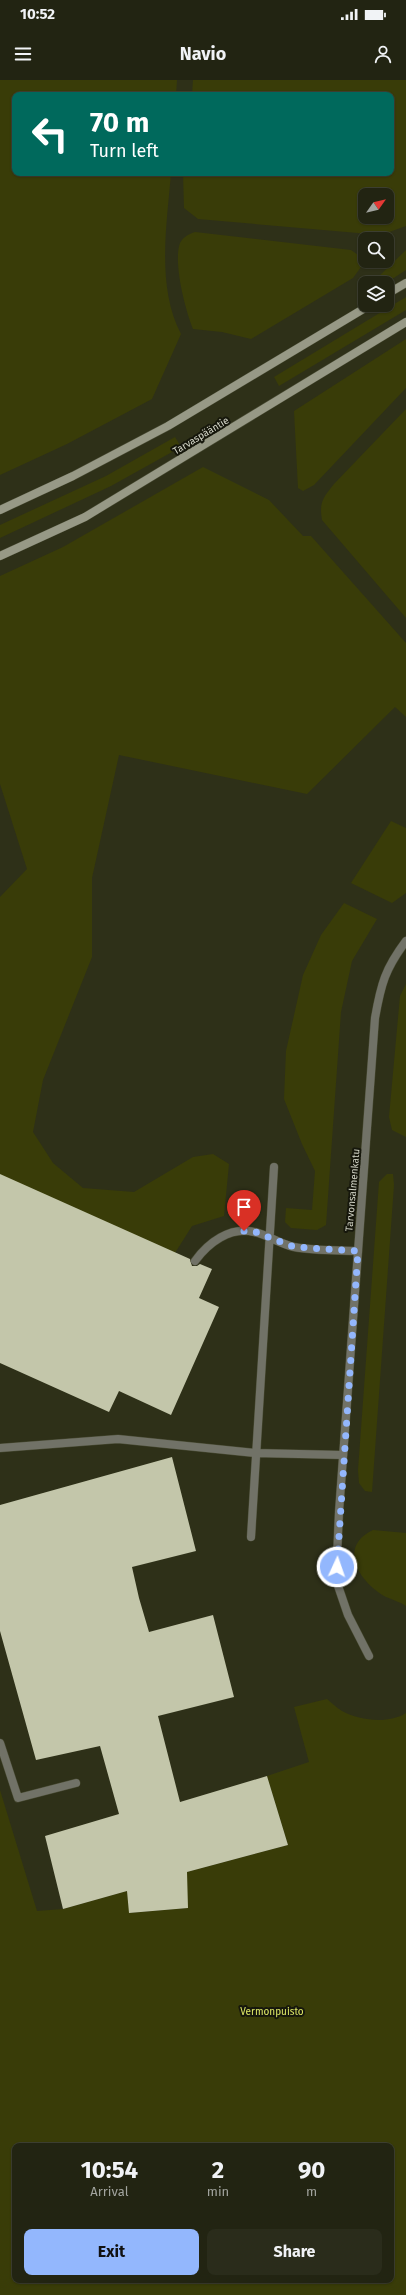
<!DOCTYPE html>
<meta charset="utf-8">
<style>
body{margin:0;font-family:"Fira Sans",sans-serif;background:#2a2c1b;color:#f1f3f6;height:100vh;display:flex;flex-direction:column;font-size:15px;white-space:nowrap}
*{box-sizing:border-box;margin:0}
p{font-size:13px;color:#a2a49f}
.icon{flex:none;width:22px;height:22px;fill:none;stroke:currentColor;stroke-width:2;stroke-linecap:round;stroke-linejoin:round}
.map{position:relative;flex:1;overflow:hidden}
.details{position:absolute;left:12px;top:2063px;width:382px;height:140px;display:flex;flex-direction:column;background:#222412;border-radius:8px;box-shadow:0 1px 3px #0004,0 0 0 1px #3f4132}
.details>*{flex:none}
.hud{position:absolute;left:12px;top:12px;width:382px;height:84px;border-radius:8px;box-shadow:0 1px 3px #0004,0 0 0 1px #3f4132;background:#00695c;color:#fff;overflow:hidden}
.needle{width:26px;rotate:56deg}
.buttons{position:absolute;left:358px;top:108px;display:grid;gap:8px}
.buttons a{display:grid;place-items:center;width:36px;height:36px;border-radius:8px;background:#222412;box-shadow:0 1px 3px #0004,0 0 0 1px #3f4132;font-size:20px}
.pin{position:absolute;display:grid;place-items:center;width:34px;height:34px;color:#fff;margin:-41px -17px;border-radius:50% 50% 50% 0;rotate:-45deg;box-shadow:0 0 4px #0007}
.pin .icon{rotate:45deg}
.me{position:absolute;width:44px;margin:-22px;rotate:3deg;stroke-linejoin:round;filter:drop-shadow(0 0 3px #0008)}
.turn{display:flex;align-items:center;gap:14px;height:84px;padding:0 12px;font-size:18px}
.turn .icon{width:52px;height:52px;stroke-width:2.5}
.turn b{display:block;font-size:28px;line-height:34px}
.eta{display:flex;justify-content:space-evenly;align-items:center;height:68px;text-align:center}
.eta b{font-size:24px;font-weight:700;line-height:28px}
.action{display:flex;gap:8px;margin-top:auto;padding:8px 12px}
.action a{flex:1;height:46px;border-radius:8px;background:#93b7fd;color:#111;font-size:16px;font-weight:700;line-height:46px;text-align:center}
.action a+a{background:#2a2c1b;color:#f1f3f6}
.status{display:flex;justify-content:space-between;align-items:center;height:28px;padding:0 20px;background:#222412;direction:ltr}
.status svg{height:11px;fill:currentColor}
header{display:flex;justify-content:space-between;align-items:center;height:52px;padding:0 12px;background:#222412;font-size:18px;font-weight:700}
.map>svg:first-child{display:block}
.green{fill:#393c08;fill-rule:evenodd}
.building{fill:#c3c6aa}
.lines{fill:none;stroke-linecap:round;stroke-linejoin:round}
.lane-casing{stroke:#494b34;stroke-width:9}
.street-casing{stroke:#494b34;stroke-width:9}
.secondary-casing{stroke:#494b34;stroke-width:9}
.lane{stroke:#717267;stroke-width:8}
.street{stroke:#717267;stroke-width:8}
.secondary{stroke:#979986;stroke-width:8}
.route{stroke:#93b7fd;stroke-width:7;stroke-dasharray:0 12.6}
.labels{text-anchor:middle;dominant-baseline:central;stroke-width:4;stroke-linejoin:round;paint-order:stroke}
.street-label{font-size:10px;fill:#d6d8ca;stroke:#16170c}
.park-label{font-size:10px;fill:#e0ea67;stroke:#16170c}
</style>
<div class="status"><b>10:52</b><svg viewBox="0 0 49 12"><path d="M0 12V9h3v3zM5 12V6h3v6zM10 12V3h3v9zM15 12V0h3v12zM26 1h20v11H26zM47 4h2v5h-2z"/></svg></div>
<header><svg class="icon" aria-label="menu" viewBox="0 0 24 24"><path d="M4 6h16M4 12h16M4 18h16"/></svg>Navio<svg class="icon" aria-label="person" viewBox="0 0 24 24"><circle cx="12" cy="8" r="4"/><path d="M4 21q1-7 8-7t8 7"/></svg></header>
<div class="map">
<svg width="406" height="2215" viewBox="0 0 406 2215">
<rect width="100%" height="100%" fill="#2e3018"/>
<path class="green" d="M 0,0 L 177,0 L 176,15 L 15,15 L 15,93 L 171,93 C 167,144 156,206 181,254 L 152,319 L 67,364 L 0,395 Z
M 193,0 L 406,0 L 406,146 L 381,155 L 198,139 L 184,128 L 183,93 L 391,93 L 391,15 L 192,15 ZM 365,115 L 387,115 L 387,137 L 365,137 Z
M 195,152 L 351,170 L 358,175 L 361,187 L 353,198 L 251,259 L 222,252 L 193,249 C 185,229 173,182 180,163 C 183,157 189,154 195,152 Z
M 406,170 L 406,190 L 386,203 L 372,203 Z
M 406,217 L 406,230 L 279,306 L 274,297 Z
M 406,259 L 406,308 L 314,405 L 303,411 L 298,408 L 294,331 Z
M 406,329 L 406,538 L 322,440 C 319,422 323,418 334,404 Z
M 175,357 L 181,367 L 111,406 L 0,458 L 0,445 L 106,396 Z
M 203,387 L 269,420 L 303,456 L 311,456 L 406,563 L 406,637 L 395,627 L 307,714 L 119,675 L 92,798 L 92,877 L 43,1000 L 33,1052 L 53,1083 L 83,1108 L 134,1112 L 193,1077 L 213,1074 L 229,1084 L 224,1136 L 192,1146 L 175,1173 L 0,1106 L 0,817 L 27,789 L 0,704 L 0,496 L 63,467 Z
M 391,741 L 406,748 L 406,813 L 392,823 L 351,803 Z
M 344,823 L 377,839 L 352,881 L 341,932 L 326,1145 L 317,1150 L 291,1148 L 285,1142 L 286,1128 L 312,1130 L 315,1091 L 302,1064 L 284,1019 L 286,971 L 303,895 L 321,855 Z
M 406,904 L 406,1057 L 392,1050 L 389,1037 L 400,916 Z
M 387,1094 L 393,1094 L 394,1105 L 372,1412 L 365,1411 L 359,1403 L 358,1390 L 379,1102 Z
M 373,1450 L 406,1453 L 406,1526 C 400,1522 393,1520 386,1517 C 359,1502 337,1467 373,1450 Z
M 327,1619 C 332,1623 337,1628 342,1631 C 360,1641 389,1644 406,1633 L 406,2215 L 0,2215 L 0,1710 L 37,1831 L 63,1829 L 127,1811 L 130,1833 L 187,1828 L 187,1792 L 288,1765 L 267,1696 L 309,1682 L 294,1627 ZM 15,2066 L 391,2066 L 391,2200 L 15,2200 Z"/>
<path class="building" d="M 0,1094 L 190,1179 L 192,1186 L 197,1186 L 200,1184 L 212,1189 L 199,1218 L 219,1227 L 171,1335 L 119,1311 L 109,1332 L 0,1283 Z
M 172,1377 L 196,1471 L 132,1487 L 139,1518 L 149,1552 L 213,1535 L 234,1617 L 158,1636 L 180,1722 L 267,1696 L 288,1765 L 187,1792 L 188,1828 L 129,1833 L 127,1811 L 63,1829 L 45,1756 L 119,1734 L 100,1666 L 36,1680 L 0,1551 L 0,1425 Z"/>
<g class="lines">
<defs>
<path id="lane" d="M 195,1181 C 208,1163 230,1146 254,1152 C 268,1155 280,1164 294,1167 C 315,1171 337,1170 358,1171
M 0,1368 L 118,1359 L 255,1373 L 343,1375
M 251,1457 L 274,1087
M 0,1663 L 18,1718 L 76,1703"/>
<path id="street" d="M 369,1576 L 348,1535 L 336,1500 L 339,1432 L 375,938 C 381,904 385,889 406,861"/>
<path id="secondary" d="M 387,214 L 406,203
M 0,430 L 73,396 L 168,346 L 370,225
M 0,476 L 85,437 L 406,242"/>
</defs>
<use href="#lane" class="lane-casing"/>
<use href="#street" class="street-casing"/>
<use href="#secondary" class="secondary-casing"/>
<use href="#lane" class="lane"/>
<use href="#street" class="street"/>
<use href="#secondary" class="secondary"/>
</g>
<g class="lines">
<path class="route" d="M 244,1151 L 253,1151 L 294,1167 L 358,1171 L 337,1487"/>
</g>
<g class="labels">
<g class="street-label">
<text transform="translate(201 356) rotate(-31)">Tarvaspääntie</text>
<text transform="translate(353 1110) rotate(-85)">Tarvonsalmenkatu</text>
</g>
<g class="park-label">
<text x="272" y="1932">Vermonpuisto</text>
</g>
</g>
</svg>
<div class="buttons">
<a><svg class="needle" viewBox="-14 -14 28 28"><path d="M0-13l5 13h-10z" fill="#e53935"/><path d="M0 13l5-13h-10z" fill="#a2a49f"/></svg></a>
<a><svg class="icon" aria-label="search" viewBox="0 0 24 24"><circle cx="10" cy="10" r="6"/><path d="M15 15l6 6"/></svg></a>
<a><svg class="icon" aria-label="layers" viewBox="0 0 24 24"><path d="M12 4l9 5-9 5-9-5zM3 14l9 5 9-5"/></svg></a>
</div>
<div class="pin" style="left:244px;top:1151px;background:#d93025"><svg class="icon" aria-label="arrive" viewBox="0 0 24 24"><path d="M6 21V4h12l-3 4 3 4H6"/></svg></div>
<svg class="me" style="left:337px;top:1487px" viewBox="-20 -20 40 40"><circle r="17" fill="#93b7fd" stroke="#fff" stroke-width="3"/><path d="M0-11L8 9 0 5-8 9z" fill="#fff"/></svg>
<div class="hud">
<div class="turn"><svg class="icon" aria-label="left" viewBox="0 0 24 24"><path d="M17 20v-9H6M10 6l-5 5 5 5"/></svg><div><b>70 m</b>Turn left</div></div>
</div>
<section class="details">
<div class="eta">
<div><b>10:54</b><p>Arrival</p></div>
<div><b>2</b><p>min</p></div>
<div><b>90</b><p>m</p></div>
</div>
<div class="action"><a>Exit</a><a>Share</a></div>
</section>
</div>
